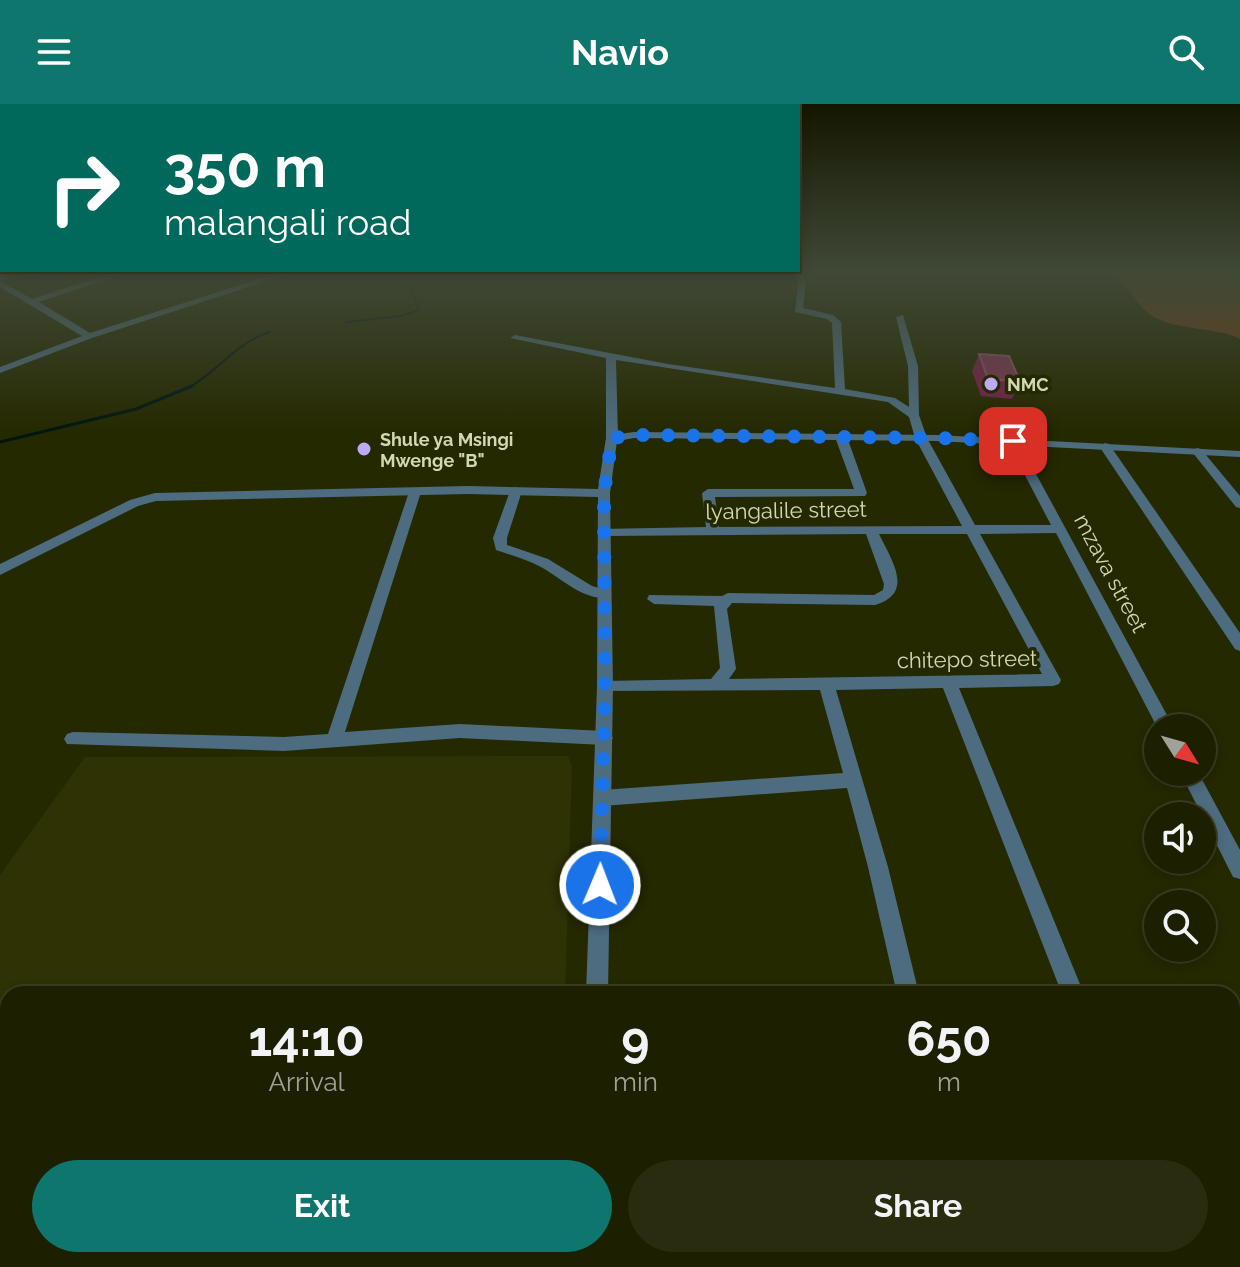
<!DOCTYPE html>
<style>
body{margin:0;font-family:Raleway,sans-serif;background:#292c0f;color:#f1f3f6;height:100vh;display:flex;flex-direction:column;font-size:30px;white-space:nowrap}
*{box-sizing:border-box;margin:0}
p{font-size:26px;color:#a0a299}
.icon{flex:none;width:44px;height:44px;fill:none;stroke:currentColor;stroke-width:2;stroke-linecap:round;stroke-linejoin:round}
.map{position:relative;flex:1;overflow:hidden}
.sheet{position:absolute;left:0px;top:882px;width:1240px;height:282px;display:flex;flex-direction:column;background:#1c1f00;border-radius:24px 24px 0 0;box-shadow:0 4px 12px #0003,0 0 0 2px #3a3d22}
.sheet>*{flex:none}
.top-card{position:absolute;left:0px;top:0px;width:800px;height:168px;box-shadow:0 4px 12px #0003,0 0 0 2px #3a3d22;background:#00695c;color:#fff;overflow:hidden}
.needle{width:52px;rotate:127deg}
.buttons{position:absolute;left:1144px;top:610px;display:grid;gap:16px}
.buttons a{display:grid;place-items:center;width:72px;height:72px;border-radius:50%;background:#1c1f00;box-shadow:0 4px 12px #0003,0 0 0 2px #3a3d22;font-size:40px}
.pin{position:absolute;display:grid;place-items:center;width:68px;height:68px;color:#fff;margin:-34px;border-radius:16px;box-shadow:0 4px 12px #0006}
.me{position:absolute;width:88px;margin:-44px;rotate:1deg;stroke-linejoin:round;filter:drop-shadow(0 0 6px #0008)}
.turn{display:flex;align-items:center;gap:28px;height:168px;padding:0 32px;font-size:36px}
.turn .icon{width:104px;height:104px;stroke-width:2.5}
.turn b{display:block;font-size:56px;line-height:68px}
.eta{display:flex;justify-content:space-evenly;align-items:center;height:136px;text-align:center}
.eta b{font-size:48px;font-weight:700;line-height:56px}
.action{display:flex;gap:16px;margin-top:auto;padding:16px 32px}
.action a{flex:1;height:92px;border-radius:48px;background:#0f766e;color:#fff;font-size:32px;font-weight:700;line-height:92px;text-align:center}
.action a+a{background:#292c0f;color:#f1f3f6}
header{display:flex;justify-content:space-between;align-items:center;height:104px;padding:0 32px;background:#0f766e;color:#fff;font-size:36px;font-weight:700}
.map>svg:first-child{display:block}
.built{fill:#2e3204}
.green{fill:#6e3b13}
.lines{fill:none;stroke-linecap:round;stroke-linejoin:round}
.stream-far1{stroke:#011611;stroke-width:2}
.stream{stroke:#011611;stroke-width:3}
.minor{fill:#4e6c7f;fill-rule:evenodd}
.tertiary{fill:#4e6c7f;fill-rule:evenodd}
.wall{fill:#732248}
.building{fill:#7d3553;stroke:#8a4f62;stroke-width:2}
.route{stroke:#1a73e8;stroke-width:14;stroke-dasharray:0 25.2}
.poi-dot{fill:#bda9f5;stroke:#252900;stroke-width:3}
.labels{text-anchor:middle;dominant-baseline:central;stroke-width:7;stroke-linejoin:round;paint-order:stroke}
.far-poi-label{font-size:18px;font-weight:bold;fill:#d1d8b2;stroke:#252900;text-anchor:start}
.street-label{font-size:22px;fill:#d1d8b2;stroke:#252900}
</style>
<header><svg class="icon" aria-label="menu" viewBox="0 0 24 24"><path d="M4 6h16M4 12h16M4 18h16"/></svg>Navio<svg class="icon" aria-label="search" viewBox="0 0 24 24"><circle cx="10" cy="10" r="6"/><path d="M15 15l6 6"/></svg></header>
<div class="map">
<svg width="1240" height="1163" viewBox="0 0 1240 1163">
<rect width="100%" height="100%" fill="#252900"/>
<path class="built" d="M 568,652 L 572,663 L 565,890 L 8,890 L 8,1156 L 548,1156 L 548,1163 L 0,1163 L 0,771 L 85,653 Z"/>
<path class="green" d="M 1105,167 L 1236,167 L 1240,171 L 1240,235 C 1221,224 1179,226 1156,214 C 1135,204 1128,175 1105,167 Z"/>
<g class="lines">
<path class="stream-far1" d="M 346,218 L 401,212 L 419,206 L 404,167
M 188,284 C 219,267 236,238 270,228"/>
<path class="stream" d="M 0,338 L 136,305 L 192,282"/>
<path class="minor" d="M 38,167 L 68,167 L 0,176 L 0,172 Z
M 118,167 L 132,167 L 39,198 L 90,229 L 283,167 L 297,167 L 92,234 L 0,269 L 0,263 L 82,232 L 0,183 L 0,177 L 32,195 Z
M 794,167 L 802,167 L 806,179 L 803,204 L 833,211 L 841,218 L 845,285 L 895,294 L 909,303 L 908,262 L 896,213 L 903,211 L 918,262 L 919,311 L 927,334 L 975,421 L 1051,421 L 1007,337 L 1017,335 L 1174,624 L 1158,625 L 1056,429 L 980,430 L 1061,576 L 1059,580 L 1053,582 L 959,584 L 1084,890 L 1062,890 L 943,584 L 836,586 L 888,763 L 919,890 L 897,890 L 868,763 L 847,684 L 602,702 L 596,700 L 593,694 L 596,688 L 602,686 L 843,669 L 820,586 L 599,587 L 597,583 L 599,579 L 605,577 L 711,575 L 720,564 L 714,502 L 654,500 L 647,495 L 649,491 L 722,492 L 728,489 L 874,491 L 883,486 L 884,480 L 866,430 L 605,432 L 598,428 L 600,425 L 706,423 L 702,389 L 708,385 L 854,385 L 835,333 L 841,330 L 847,333 L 867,389 L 865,392 L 715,393 L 719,423 L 962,422 L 915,334 L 909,313 L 888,298 L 616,256 L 618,334 L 612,337 L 606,334 L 606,254 L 510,234 L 515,231 L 668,260 L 835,284 L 832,219 L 827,215 L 795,208 L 798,179 ZM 879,430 L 967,430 L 1042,570 L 729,575 L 736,565 L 727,505 L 732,499 L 875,501 C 915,489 892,457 879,430 Z
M 1105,339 L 1109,340 L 1240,529 L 1240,547 L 1235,545 L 1099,342 Z
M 1197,344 L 1201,345 L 1240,392 L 1240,404 L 1236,403 L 1193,349 L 1191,347 Z
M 516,383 L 522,387 L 507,434 L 507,441 L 548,455 L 592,482 L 609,487 L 611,490 L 609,493 C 583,498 561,473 539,462 C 526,455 510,451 496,446 L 493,434 L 510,387 Z
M 415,384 L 421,388 L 345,628 L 460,620 L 604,627 L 610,629 L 613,634 L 610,639 L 604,641 L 460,634 L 284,647 L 67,640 L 64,635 L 67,630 L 73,628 L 284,633 L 328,630 L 409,388 Z
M 1180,668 L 1198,668 L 1240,746 L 1240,775 L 1233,773 Z
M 1232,906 L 1240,906 L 1240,928 L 1232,928 Z
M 1232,1103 L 1240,1106 L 1240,1145 L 1232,1142 Z"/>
<path class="tertiary" d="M 634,328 L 936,331 L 1240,347 L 1240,353 L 936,337 L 634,334 L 617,337 L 610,389 L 613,583 L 608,890 L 586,890 L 597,583 L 598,393 L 468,390 L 156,397 L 138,402 L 0,471 L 0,460 L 130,396 L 155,389 L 468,382 L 598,385 L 606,334 L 612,331 Z
M 575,1156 L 603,1156 L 602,1163 L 574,1163 Z"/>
</g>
<path class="wall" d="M 979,250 L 1020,277 L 1012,295 L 981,292 L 972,267 Z"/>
<path class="building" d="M 979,250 L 1009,252 L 1020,277 L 988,275 Z"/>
<linearGradient id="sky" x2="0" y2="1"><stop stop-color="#141700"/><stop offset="0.51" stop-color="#404937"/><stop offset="1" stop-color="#404937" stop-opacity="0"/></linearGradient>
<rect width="1240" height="330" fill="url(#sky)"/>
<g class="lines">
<path class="route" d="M 600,781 L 605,583 L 604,389 L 612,334 L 634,331 L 936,334 L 1013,337"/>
</g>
<g class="poi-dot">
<circle cx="991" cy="280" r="8"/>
<circle cx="364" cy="345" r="8"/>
</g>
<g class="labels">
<g class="far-poi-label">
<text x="1007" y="280">NMC</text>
<text x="380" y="335">Shule ya Msingi<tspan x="380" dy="21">Mwenge "B"</tspan></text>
</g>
<g class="street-label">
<text transform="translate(786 406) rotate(-1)">lyangalile street</text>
<text transform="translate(1111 469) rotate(62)">mzava street</text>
<text transform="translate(967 555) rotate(-1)">chitepo street</text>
</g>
</g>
</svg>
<div class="buttons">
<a><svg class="needle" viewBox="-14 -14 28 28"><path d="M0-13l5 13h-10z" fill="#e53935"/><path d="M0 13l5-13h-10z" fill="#a0a299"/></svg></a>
<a><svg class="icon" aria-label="sound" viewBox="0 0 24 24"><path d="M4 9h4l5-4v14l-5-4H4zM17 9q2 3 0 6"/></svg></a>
<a><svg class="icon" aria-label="search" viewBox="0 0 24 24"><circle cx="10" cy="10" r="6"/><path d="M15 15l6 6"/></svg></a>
</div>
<div class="pin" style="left:1013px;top:337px;background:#d93025"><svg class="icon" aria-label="arrive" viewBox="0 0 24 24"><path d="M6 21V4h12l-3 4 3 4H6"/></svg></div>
<svg class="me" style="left:600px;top:781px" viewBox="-20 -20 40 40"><circle r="17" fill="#1a73e8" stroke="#fff" stroke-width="3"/><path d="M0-11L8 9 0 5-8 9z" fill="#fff"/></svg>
<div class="top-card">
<div class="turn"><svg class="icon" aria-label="right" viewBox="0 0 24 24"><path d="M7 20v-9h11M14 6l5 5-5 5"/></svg><div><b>350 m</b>malangali road</div></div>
</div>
<section class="sheet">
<div class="eta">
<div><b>14:10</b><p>Arrival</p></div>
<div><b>9</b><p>min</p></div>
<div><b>650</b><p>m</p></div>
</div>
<div class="action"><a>Exit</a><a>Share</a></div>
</section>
</div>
